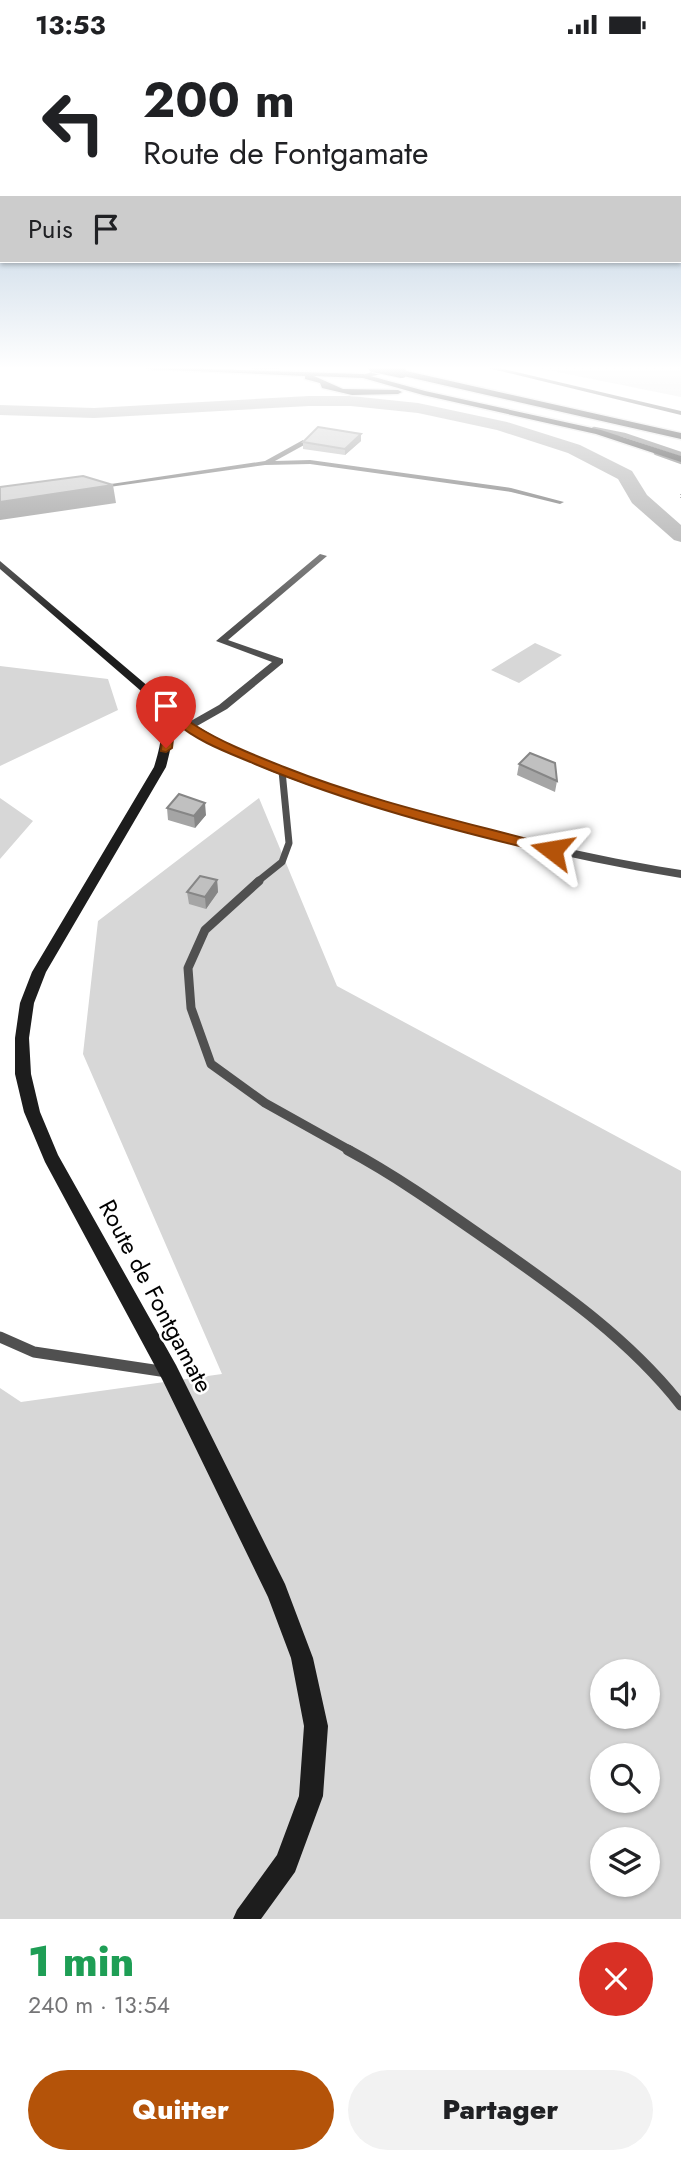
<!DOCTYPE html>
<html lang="fr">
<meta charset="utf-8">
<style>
body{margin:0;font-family:Jost,sans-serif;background:#f2f2f2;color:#202124;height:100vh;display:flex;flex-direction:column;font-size:26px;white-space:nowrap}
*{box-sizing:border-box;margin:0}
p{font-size:23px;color:#757577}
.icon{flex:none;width:38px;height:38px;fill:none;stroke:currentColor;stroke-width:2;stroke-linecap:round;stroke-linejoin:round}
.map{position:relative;height:1870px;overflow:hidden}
.sheet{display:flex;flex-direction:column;background:#fff;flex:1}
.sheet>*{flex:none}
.top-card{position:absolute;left:0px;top:0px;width:682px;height:214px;box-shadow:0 2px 5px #0004;background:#fff;color:#202124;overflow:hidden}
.controls{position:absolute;left:590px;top:1610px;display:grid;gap:14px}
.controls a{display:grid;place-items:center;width:70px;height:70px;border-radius:50%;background:#fff;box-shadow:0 2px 5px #0004;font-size:35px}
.pin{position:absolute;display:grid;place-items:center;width:60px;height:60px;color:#fff;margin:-72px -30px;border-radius:50% 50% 50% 0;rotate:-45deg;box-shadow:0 0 7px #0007}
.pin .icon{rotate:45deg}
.me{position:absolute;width:77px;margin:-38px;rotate:284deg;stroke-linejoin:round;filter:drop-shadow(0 0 5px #0008)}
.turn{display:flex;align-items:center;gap:24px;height:147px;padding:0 28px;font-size:32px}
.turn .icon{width:91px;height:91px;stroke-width:2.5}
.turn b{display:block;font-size:49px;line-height:60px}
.then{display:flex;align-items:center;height:66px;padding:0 28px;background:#0003;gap:14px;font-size:26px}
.round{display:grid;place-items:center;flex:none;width:74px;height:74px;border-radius:37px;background:#f2f2f2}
.headline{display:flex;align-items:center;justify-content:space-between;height:119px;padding:0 28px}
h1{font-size:42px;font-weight:800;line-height:52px;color:#1e9e55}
.primary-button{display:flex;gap:14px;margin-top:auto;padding:14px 28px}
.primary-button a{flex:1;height:80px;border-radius:42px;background:#b45309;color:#fff;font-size:28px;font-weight:800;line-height:80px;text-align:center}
.primary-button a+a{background:#f2f2f2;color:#202124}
.status{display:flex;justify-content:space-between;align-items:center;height:49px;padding:0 35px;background:#fff;direction:ltr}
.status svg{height:19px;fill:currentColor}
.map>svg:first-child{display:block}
.green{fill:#d7d7d7;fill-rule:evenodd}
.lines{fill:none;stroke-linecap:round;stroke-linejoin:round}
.river{fill:#9e9e9e;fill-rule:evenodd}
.primary-casing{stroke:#dbdbdb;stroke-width:3}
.highway-casing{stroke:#dbdbdb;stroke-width:3}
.path{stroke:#727272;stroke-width:2;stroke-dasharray:1 2;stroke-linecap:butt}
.lane-far3{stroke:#505050;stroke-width:4.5}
.lane-far2{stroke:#505050;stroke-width:7}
.lane-far1{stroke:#505050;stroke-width:9}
.lane{stroke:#505050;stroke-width:11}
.street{fill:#505050;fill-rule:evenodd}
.secondary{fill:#1d1d1d;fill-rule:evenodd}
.primary{fill:#000;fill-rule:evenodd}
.highway{fill:#000;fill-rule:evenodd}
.highway-bridge-casing{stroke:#dbdbdb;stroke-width:12;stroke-linecap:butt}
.highway-bridge{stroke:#000;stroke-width:10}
.wall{fill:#a5a5a5}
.shaded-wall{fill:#868686}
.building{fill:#c0c0c0;stroke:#868686;stroke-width:2}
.route{fill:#b45309;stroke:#753606;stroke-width:2}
.labels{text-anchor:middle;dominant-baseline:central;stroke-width:5;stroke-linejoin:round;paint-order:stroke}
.near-street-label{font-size:24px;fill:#000;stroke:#fff}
</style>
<div class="status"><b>13:53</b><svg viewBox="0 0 49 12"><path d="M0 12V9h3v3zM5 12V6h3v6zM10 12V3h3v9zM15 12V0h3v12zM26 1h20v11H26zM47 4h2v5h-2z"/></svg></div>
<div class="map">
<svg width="681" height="1870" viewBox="0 0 681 1870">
<rect width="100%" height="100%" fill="#fff"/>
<path class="green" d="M 533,318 L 681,318 L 681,348 Z
M 535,594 L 562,606 L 519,634 L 491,621 Z
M 0,617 L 108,630 L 118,661 L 0,717 Z
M 0,749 L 33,772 L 0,810 Z
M 259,749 L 337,937 L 681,1122 L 681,1870 L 0,1870 L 0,1339 L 21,1353 L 222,1325 L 83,1005 L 98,872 ZM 602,1622 L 648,1622 L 648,1668 L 602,1668 ZM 602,1706 L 648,1706 L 648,1752 L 602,1752 ZM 602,1790 L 648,1790 L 648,1836 L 602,1836 Z"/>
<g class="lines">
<path class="river" d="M 309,347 L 351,347 L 418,354 L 507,373 L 580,396 L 632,422 L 647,446 L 681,476 L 681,493 L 674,491 L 632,454 L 618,430 L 568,404 L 497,381 L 418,364 L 351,357 L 309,357 L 94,369 L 0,366 L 0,356 L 94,359 Z"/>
<defs>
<path id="primary" d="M 144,318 L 363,325 L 425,342 L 601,381 L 681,407 L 681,413 L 596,385 L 423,346 L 363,329 L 314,327 L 343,340 L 398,341 L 402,343 L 398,345 L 352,346 L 322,339 L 320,334 L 305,330 L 305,327 L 148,320 Z"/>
<path id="highway" d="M 402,321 L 681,384 L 681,390 L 399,326 L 399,322 Z"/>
</defs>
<use href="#primary" class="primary-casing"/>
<use href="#highway" class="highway-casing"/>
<path class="path" d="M 681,445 L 681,450"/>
<path class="lane-far3" d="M 253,318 L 278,318
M 594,380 L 624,386 L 681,405
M 656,404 L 681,413"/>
<path class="lane-far2" d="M 257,833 L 282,813 L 289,794 L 282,722"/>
<path class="lane-far1" d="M 259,832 L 205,881 L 188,919 L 191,959 L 211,1015 L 265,1054 L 351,1102"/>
<path class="lane" d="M 348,1101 C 400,1129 447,1163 496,1197 C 563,1244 630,1291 681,1356
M 0,1288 L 34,1303 L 167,1323"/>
<path class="street" d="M 303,391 L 306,395 L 275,412 L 310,411 L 511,439 L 564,453 L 560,455 L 511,443 L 310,415 L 265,416 L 95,440 L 91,438 L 265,412 Z
M 320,505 L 327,507 L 228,591 L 283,610 L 283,614 L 227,660 L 197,677 C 257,714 323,734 390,754 C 486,782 582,805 681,821 L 681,829 C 589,814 499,793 410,767 C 321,742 231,716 157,658 L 157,654 L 165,654 L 189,673 L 219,656 L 272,613 L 216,592 Z"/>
<path class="secondary" d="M 386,318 L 394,318 L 382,325 L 363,329 L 360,327 Z
M 484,318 L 495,318 L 681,362 L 681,366 Z
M 0,512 L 156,644 C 178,670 174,687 166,718 L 46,923 L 34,954 L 29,989 L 31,1025 L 40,1063 L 58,1106 L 176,1316 L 285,1535 L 313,1609 L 328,1677 L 323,1747 L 295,1823 L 261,1870 L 233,1870 L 237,1861 L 277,1806 L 299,1747 L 304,1677 L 291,1609 L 268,1548 L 162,1330 L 45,1113 L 24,1063 L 15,1025 L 15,989 L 20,954 L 32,923 L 154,718 C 162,692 167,670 148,648 L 0,520 Z"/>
<use href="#primary" class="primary"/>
<use href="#highway" class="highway"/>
<defs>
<path id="highway-bridge" d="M 373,318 L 402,324"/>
</defs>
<use href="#highway-bridge" class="highway-bridge-casing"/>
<use href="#highway-bridge" class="highway-bridge"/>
</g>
<path class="wall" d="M 361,385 L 361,392 L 345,406 L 303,400 L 303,393 Z
M 519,715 L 557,732 L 555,743 L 517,726 Z
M 167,759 L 206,766 L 195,779 L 168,771 Z
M 217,831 L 218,843 L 206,860 L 189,855 L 187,843 Z"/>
<path class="shaded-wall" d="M 361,385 L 361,392 L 345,406 L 345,400 Z
M 113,436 L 116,454 L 0,471 L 0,453 Z
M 205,754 L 206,766 L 195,779 L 194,767 Z
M 217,831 L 218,843 L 206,860 L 205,848 Z"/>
<path class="building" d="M 318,378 L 361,385 L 345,400 L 303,393 Z
M 83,427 L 113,436 L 0,453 L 0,438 Z
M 530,704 L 555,714 L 557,732 L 519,715 Z
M 179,745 L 205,754 L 194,767 L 167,759 Z
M 200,827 L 217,831 L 205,848 L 187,843 Z"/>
<linearGradient id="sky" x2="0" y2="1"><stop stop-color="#8aabca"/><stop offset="0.55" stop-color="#fff"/><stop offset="1" stop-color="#fff" stop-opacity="0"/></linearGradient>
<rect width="681" height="580" fill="url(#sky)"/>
<path class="route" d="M 161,652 C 174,657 184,670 196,677 C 223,694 254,706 284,718 C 372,753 465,773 557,798 L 559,801 L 552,805 C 452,781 351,755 255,715 C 227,703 198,693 175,673 L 172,699 L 166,703 L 161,702 L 163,675 L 155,656 Z"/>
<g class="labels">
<g class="near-street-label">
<text transform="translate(156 1247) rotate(62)">Route de Fontgamate</text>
</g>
</g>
</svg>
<div class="controls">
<a><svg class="icon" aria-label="sound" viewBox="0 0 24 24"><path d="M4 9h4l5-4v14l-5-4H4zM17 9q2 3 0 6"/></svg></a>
<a><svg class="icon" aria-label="search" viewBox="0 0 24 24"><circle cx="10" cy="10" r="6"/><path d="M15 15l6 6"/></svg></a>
<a><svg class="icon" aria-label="layers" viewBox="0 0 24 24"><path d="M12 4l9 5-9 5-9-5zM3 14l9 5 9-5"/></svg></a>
</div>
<div class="pin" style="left:166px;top:699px;background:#d93025"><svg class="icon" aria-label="arrive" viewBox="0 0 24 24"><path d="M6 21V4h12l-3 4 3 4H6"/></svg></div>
<svg class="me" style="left:552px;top:801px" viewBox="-20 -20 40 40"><path d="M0-17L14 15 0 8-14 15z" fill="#b45309" stroke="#fff" stroke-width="4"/></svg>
<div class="top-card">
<div class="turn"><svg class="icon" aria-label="left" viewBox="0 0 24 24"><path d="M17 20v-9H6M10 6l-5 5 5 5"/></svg><div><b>200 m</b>Route de Fontgamate</div></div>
<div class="then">Puis<svg class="icon" aria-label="arrive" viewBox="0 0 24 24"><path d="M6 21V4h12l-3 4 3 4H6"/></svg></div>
</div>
</div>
<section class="sheet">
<div class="headline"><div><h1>1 min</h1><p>240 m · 13:54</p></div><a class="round" style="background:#d93025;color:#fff"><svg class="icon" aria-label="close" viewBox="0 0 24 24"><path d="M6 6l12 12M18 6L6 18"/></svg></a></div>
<div class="primary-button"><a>Quitter</a><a>Partager</a></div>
</section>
